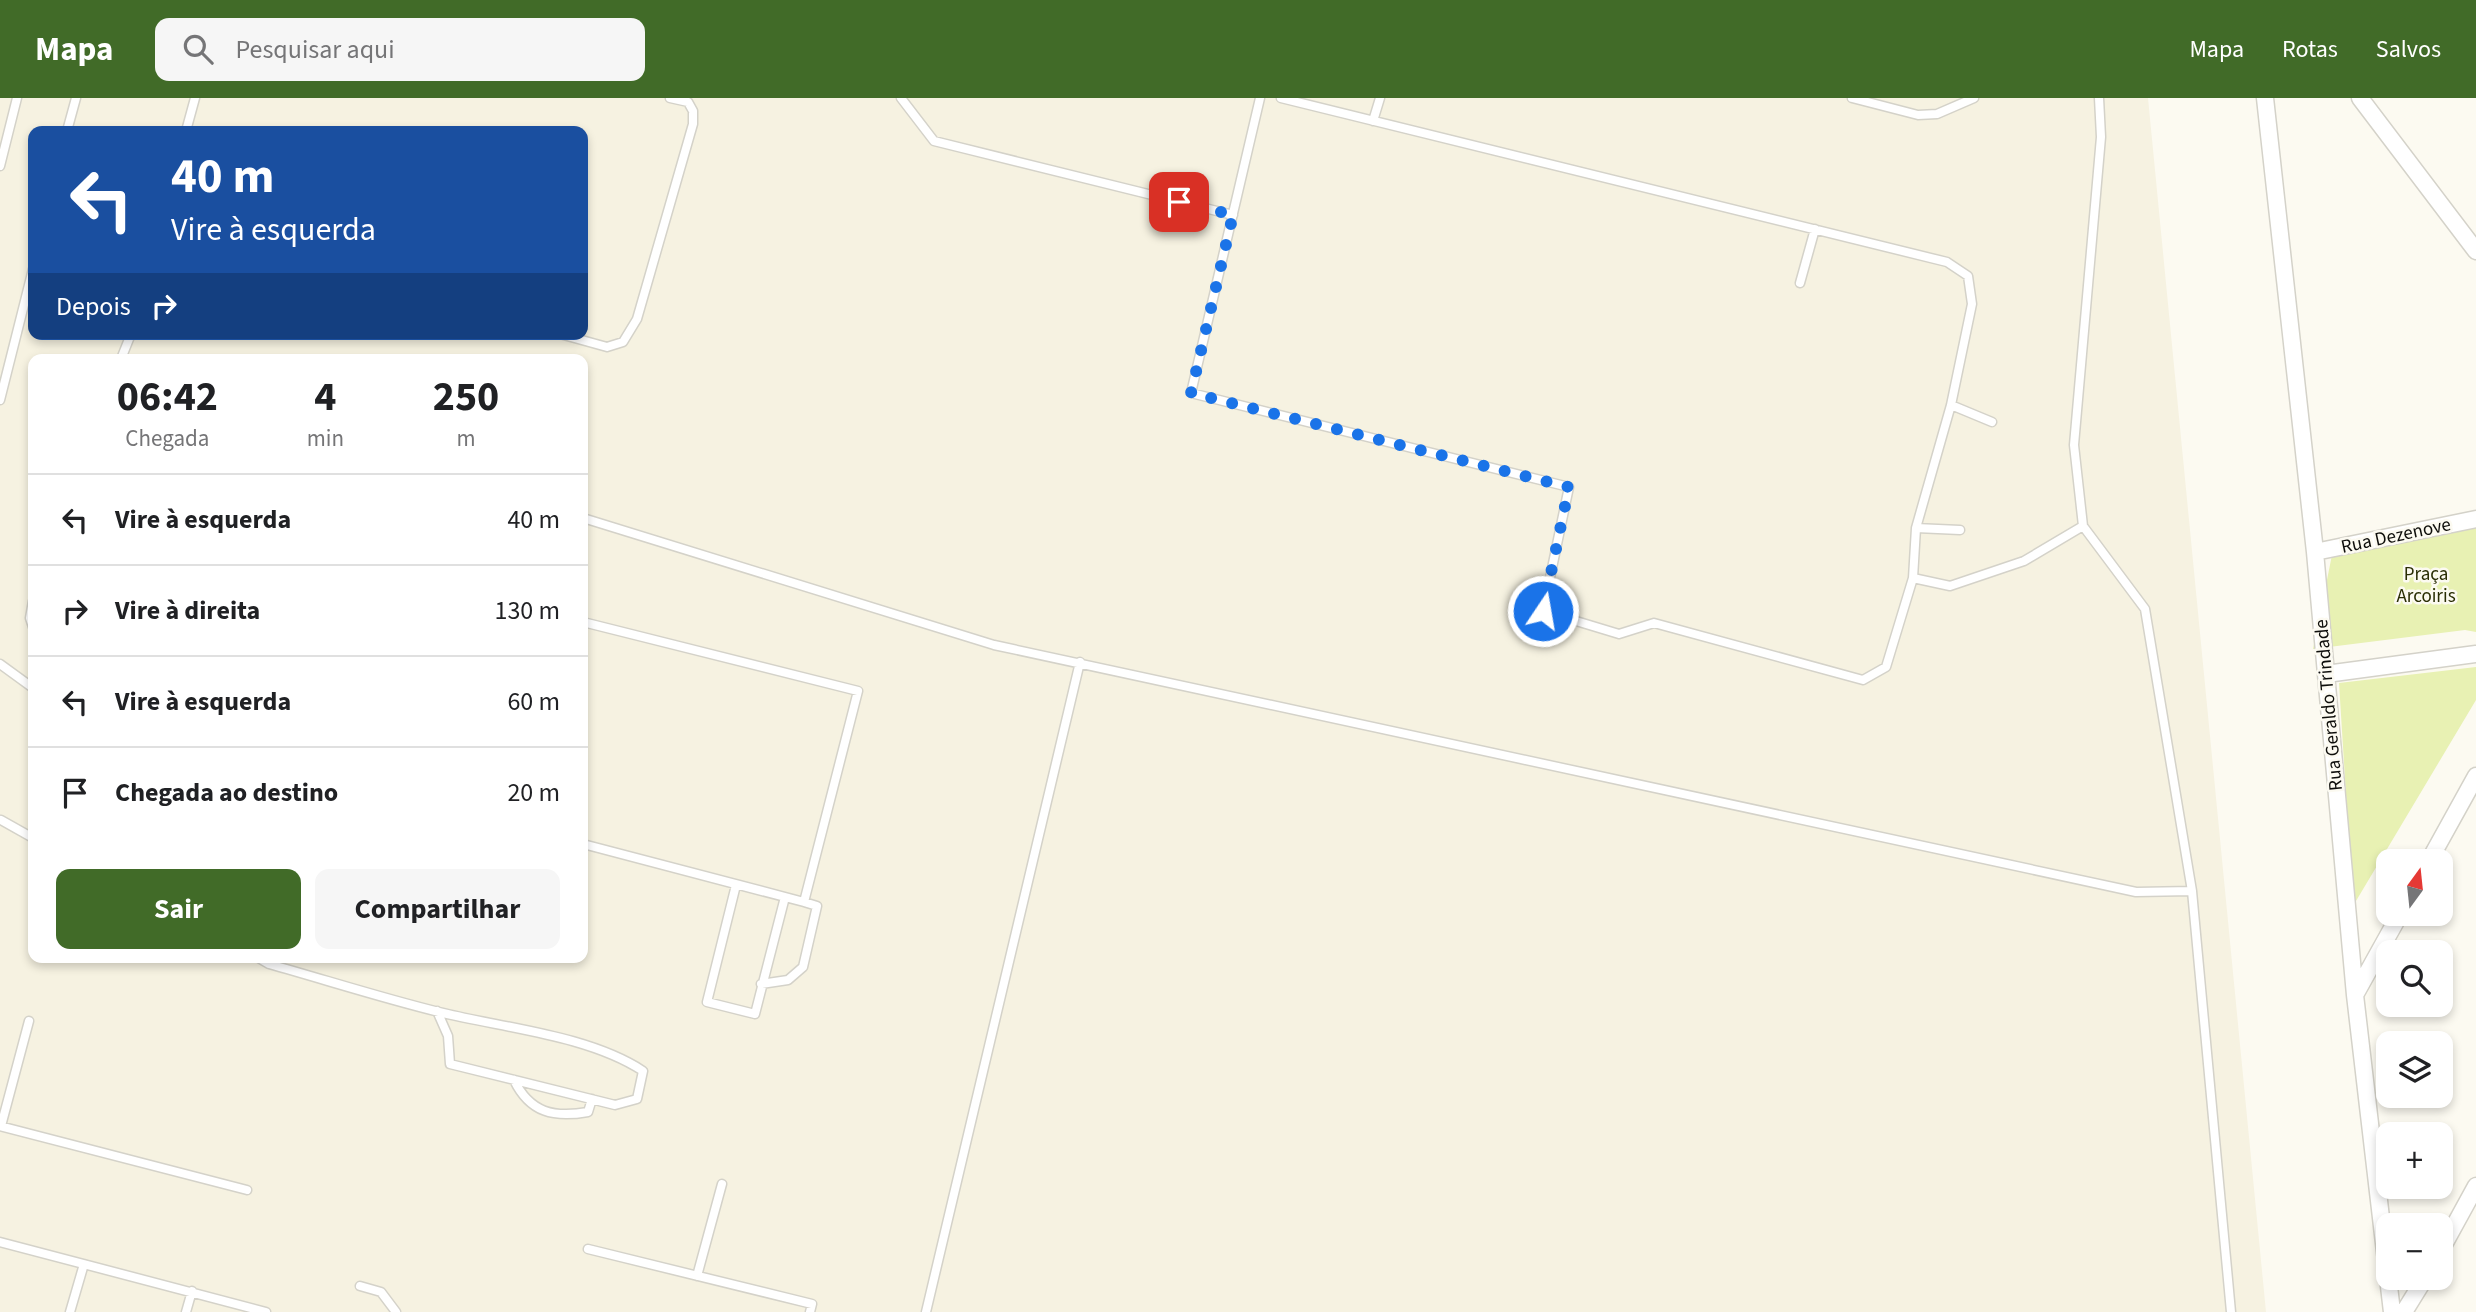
<!DOCTYPE html>
<html lang="pt">
<meta charset="utf-8">
<style>
body{margin:0;font-family:"Source Sans 3",sans-serif;background:#f6f6f6;color:#202124;height:100vh;display:flex;flex-direction:column;font-size:26px;white-space:nowrap}
*{box-sizing:border-box;margin:0}
p{font-size:23px;color:#757577}
.icon{flex:none;width:38px;height:38px;fill:none;stroke:currentColor;stroke-width:2;stroke-linecap:round;stroke-linejoin:round}
.map{position:relative;flex:1;overflow:hidden}
.drawer{position:absolute;left:28px;top:256px;width:560px;height:609px;display:flex;flex-direction:column;background:#fff;border-radius:14px;box-shadow:0 4px 10px #0003}
.drawer>*{flex:none}
.hud{position:absolute;left:28px;top:28px;width:560px;height:214px;border-radius:14px;box-shadow:0 4px 10px #0003;background:#1a4fa0;color:#fff;overflow:hidden}
.needle{width:46px;rotate:15deg}
.fabs{position:absolute;left:2376px;top:751px;display:grid;gap:14px}
.fabs a{display:grid;place-items:center;width:77px;height:77px;border-radius:14px;background:#fff;box-shadow:0 4px 10px #0003;font-size:35px}
.pin{position:absolute;display:grid;place-items:center;width:60px;height:60px;color:#fff;margin:-30px;border-radius:14px;box-shadow:0 4px 10px #0006}
.me{position:absolute;width:77px;margin:-38px;rotate:12deg;stroke-linejoin:round;filter:drop-shadow(0 0 5px #0008)}
.turn{display:flex;align-items:center;gap:24px;height:147px;padding:0 28px;font-size:32px}
.turn .icon{width:91px;height:91px;stroke-width:2.5}
.turn b{display:block;font-size:49px;line-height:60px}
.then{display:flex;align-items:center;height:66px;padding:0 28px;background:#0003;gap:14px;font-size:26px}
.eta{display:flex;justify-content:space-evenly;align-items:center;height:119px;text-align:center}
.eta b{font-size:42px;font-weight:700;line-height:49px}
.button{display:flex;gap:14px;margin-top:auto;padding:14px 28px}
.button a{flex:1;height:80px;border-radius:14px;background:#416b28;color:#fff;font-size:28px;font-weight:700;line-height:80px;text-align:center}
.button a+a{background:#f6f6f6;color:#202124}
ul{padding:0;list-style:none}
li{display:flex;align-items:center;gap:21px;height:91px;padding:0 28px;border-top:2px solid #e0e0e0}
li div{flex:1}
li b{display:block;font-size:26px}
li em{font-style:normal}
header{display:flex;align-items:center;gap:42px;box-sizing:border-box;height:98px;padding:0 35px;background:#416b28;color:#fff}
header strong{font-size:33px}
nav{display:flex;gap:38px;margin-inline-start:auto;font-size:24px}
.search{width:490px;height:63px;background:#f6f6f6;display:flex;align-items:center;gap:18px;box-sizing:border-box;padding:0 24px;border-radius:14px;color:#757577;font-size:26px}
.map>svg:first-child{display:block}
.built{fill:#f6f2e1;fill-rule:evenodd}
.green{fill:#e8f1b3}
.lines{fill:none;stroke-linecap:round;stroke-linejoin:round}
.service-casing{stroke:#d4d2c9;stroke-width:11}
.minor-casing{stroke:#d4d2c9;stroke-width:19}
.service{stroke:#fff;stroke-width:8}
.minor{stroke:#fff;stroke-width:16}
.route{stroke:#1a73e8;stroke-width:12;stroke-dasharray:0 21.6}
.labels{text-anchor:middle;dominant-baseline:central;stroke-width:5;stroke-linejoin:round;paint-order:stroke}
.street-label{font-size:19px;fill:#0e0e0b;stroke:#fcfaf1}
.park-label{font-size:19px;fill:#2a2e04;stroke:#fcfaf1}
</style>
<header>
<strong>Mapa</strong>
<div class="search"><svg class="icon" aria-label="search" viewBox="0 0 24 24"><circle cx="10" cy="10" r="6"/><path d="M15 15l6 6"/></svg>Pesquisar aqui</div>
<nav><a>Mapa</a><a>Rotas</a><a>Salvos</a></nav>
</header>
<div class="map">
<svg width="2476" height="1214" viewBox="0 0 2476 1214">
<rect width="100%" height="100%" fill="#fcfaf1"/>
<path class="built" d="M 0,0 L 2148,0 L 2266,1214 L 0,1214 ZM 33,33 L 583,33 L 583,236 L 33,236 ZM 33,261 L 583,261 L 583,859 L 33,859 Z"/>
<path class="green" d="M 2476,425 L 2476,534 L 2465,532 L 2313,551 L 2332,457 Z
M 2476,569 L 2476,602 L 2353,808 L 2339,585 Z"/>
<g class="lines">
<defs>
<path id="service" d="M 901,0 L 934,43 L 1233,117
M 1260,0 L 1191,295 L 1569,389 L 1543,513 L 1619,536 L 1654,525 L 1863,582 L 1886,569 L 1913,480 L 1916,430 L 1951,307 L 1972,206 L 1968,178 L 1947,164 L 1281,0
M 1852,0 L 1918,17 L 1937,16 L 1974,0
M 2099,0 L 2101,39 L 2074,347 L 2083,428 L 2145,511 L 2192,793 L 2231,1214
M 1373,23 L 1380,0
M 67,33 L 76,0
M 186,33 L 195,0
M 0,68 L 17,0
M 1800,185 L 1815,131
M 560,236 L 607,249 L 623,244 L 637,221 L 693,26 L 693,13 L 688,4 L 670,0
M 121,261 L 131,236
M 0,302 L 33,171
M 1951,307 L 1992,324
M 583,420 L 994,547 L 2136,794 L 2192,793
M 1916,430 L 1960,432
M 1913,480 L 1950,488 L 2024,463 L 2083,428
M 33,503 L 30,520 L 33,529
M 583,524 L 858,593 L 804,804 L 583,746
M 0,566 L 33,590
M 1,722 L 33,740
M 736,787 L 707,904 L 755,916 L 785,799
M 257,859 L 269,866 C 326,882 382,900 439,914 C 503,930 588,937 643,973 L 637,1001 L 615,1007 L 450,966 L 448,938 L 437,913
M 761,886 L 788,882 L 803,869 L 817,808 L 804,804
M 514,982 C 530,1015 554,1020 588,1014 L 592,1001
M 0,1028 L 247,1092
M 1,1028 L 29,923
M 0,1144 L 266,1214
M 588,1151 L 812,1206 L 810,1214
M 697,1178 L 722,1086
M 360,1188 L 381,1194 L 396,1214
M 70,1214 L 84,1166
M 186,1214 L 192,1193
M 926,1214 L 1080,564"/>
<path id="minor" d="M 2265,0 L 2315,454 L 2355,897 L 2392,1214
M 2360,0 L 2476,153
M 2315,454 L 2476,421
M 2326,576 L 2476,556
M 2429,763 L 2476,678
M 2355,897 L 2400,816
M 2441,1152 L 2476,1088
M 2404,1214 L 2425,1180"/>
</defs>
<use href="#service" class="service-casing"/>
<use href="#minor" class="minor-casing"/>
<use href="#service" class="service"/>
<use href="#minor" class="minor"/>
</g>
<g class="lines">
<path class="route" d="M 1179,104 L 1233,117 L 1191,295 L 1569,389 L 1543,513"/>
</g>
<g class="labels">
<g class="street-label">
<text transform="translate(2396 438) rotate(-12)">Rua Dezenove</text>
<text transform="translate(2329 607) rotate(-95)">Rua Geraldo Trindade</text>
</g>
<g class="park-label">
<text x="2426" y="476">Praça<tspan x="2426" dy="22">Arcoiris</tspan></text>
</g>
</g>
</svg>
<div class="fabs">
<a><svg class="needle" viewBox="-14 -14 28 28"><path d="M0-13l5 13h-10z" fill="#e53935"/><path d="M0 13l5-13h-10z" fill="#757577"/></svg></a>
<a><svg class="icon" aria-label="search" viewBox="0 0 24 24"><circle cx="10" cy="10" r="6"/><path d="M15 15l6 6"/></svg></a>
<a><svg class="icon" aria-label="layers" viewBox="0 0 24 24"><path d="M12 4l9 5-9 5-9-5zM3 14l9 5 9-5"/></svg></a>
<a>+</a>
<a>−</a>
</div>
<div class="pin" style="left:1179px;top:104px;background:#d93025"><svg class="icon" aria-label="arrive" viewBox="0 0 24 24"><path d="M6 21V4h12l-3 4 3 4H6"/></svg></div>
<svg class="me" style="left:1543px;top:513px" viewBox="-20 -20 40 40"><circle r="17" fill="#1a73e8" stroke="#fff" stroke-width="3"/><path d="M0-11L8 9 0 5-8 9z" fill="#fff"/></svg>
<div class="hud">
<div class="turn"><svg class="icon" aria-label="left" viewBox="0 0 24 24"><path d="M17 20v-9H6M10 6l-5 5 5 5"/></svg><div><b>40 m</b>Vire à esquerda</div></div>
<div class="then">Depois<svg class="icon" aria-label="right" viewBox="0 0 24 24"><path d="M7 20v-9h11M14 6l5 5-5 5"/></svg></div>
</div>
<section class="drawer">
<div class="eta">
<div><b>06:42</b><p>Chegada</p></div>
<div><b>4</b><p>min</p></div>
<div><b>250</b><p>m</p></div>
</div>
<ul>
<li><svg class="icon" aria-label="left" viewBox="0 0 24 24"><path d="M17 20v-9H6M10 6l-5 5 5 5"/></svg><div><b>Vire à esquerda</b></div><em>40 m</em></li>
<li><svg class="icon" aria-label="right" viewBox="0 0 24 24"><path d="M7 20v-9h11M14 6l5 5-5 5"/></svg><div><b>Vire à direita</b></div><em>130 m</em></li>
<li><svg class="icon" aria-label="left" viewBox="0 0 24 24"><path d="M17 20v-9H6M10 6l-5 5 5 5"/></svg><div><b>Vire à esquerda</b></div><em>60 m</em></li>
<li><svg class="icon" aria-label="arrive" viewBox="0 0 24 24"><path d="M6 21V4h12l-3 4 3 4H6"/></svg><div><b>Chegada ao destino</b></div><em>20 m</em></li>
</ul>
<div class="button"><a>Sair</a><a>Compartilhar</a></div>
</section>
</div>
